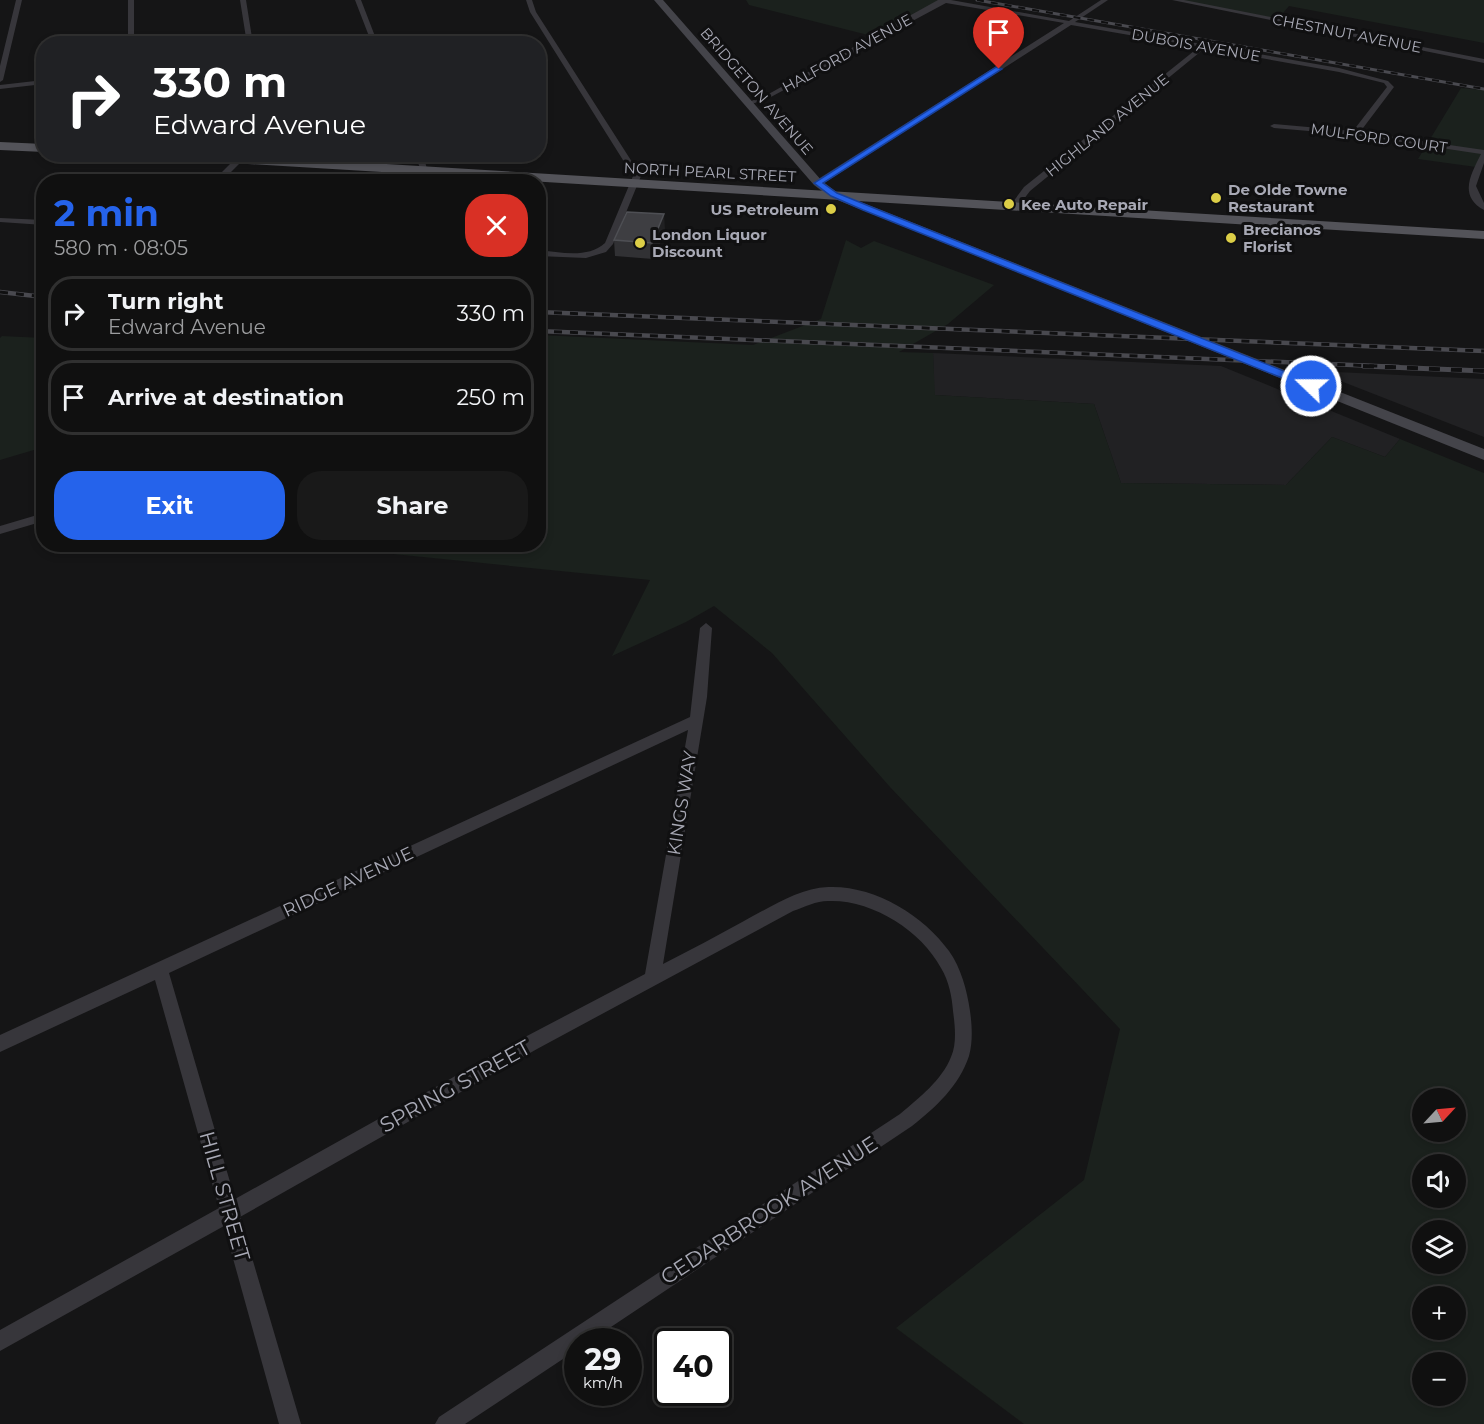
<!DOCTYPE html>
<meta charset="utf-8">
<style>
body{margin:0;font-family:Montserrat,sans-serif;background:#191919;color:#f1f3f6;height:100vh;display:flex;flex-direction:column;font-size:22px;white-space:nowrap}
*{box-sizing:border-box;margin:0}
p{font-size:20px;color:#9c9d9f}
.icon{flex:none;width:33px;height:33px;fill:none;stroke:currentColor;stroke-width:2;stroke-linecap:round;stroke-linejoin:round}
.map{position:relative;flex:1;overflow:hidden}
.details{position:absolute;left:36px;top:174px;width:510px;height:378px;display:flex;flex-direction:column;background:#101010;border-radius:24px;box-shadow:0 3px 9px #0003,0 0 0 2px #303030}
.details>*{flex:none}
.banner{position:absolute;left:36px;top:36px;width:510px;height:126px;border-radius:24px;box-shadow:0 3px 9px #0003,0 0 0 2px #303030;background:#202124;color:#fff;overflow:hidden}
.needle{width:39px;rotate:64deg}
.fabs{position:absolute;left:1412px;top:1088px;display:grid;gap:12px}
.fabs a{display:grid;place-items:center;width:54px;height:54px;border-radius:50%;background:#101010;box-shadow:0 3px 9px #0003,0 0 0 2px #303030;font-size:30px}
.speed{position:absolute;left:564px;top:1328px;display:flex;gap:12px;font-size:30px;font-weight:700;text-align:center}
.speed>*{display:grid;place-content:center;width:78px;height:78px;border-radius:50%;background:#101010;box-shadow:0 3px 9px #0003,0 0 0 2px #303030;line-height:1}
.speed small{font-size:15px;font-weight:400}
.speed .limit{border:3px solid #111;border-radius:9px;background:#fff;color:#111}
.pin{position:absolute;display:grid;place-items:center;width:51px;height:51px;color:#fff;margin:-62px -26px;border-radius:50% 50% 50% 0;rotate:-45deg;box-shadow:0 0 6px #0007}
.pin .icon{rotate:45deg}
.me{position:absolute;width:66px;margin:-33px;rotate:292deg;stroke-linejoin:round;filter:drop-shadow(0 0 4px #0008)}
.turn{display:flex;align-items:center;gap:21px;height:126px;padding:0 18px;font-size:27px}
.turn .icon{width:78px;height:78px;stroke-width:2.5}
.turn b{display:block;font-size:42px;line-height:51px}
.round{display:grid;place-items:center;flex:none;width:63px;height:63px;border-radius:24px;background:#191919}
.overview{display:flex;align-items:center;justify-content:space-between;height:102px;padding:0 18px}
h1{font-size:36px;font-weight:700;line-height:45px;color:#2563eb}
.primary-button{display:flex;gap:12px;margin-top:auto;padding:12px 18px}
.primary-button a{flex:1;height:69px;border-radius:24px;background:#2563eb;color:#fff;font-size:24px;font-weight:700;line-height:69px;text-align:center}
.primary-button a+a{background:#191919;color:#f1f3f6}
ul{padding:0;list-style:none}
li{display:flex;align-items:center;gap:18px;height:75px;margin:0 12px 9px;padding:0 6px;border:3px solid #303030;border-radius:24px}
li div{flex:1}
li b{display:block;font-size:22px}
li em{font-style:normal}
.map>svg:first-child{display:block}
.built{fill:#212123}
.green{fill:#1b211d;fill-rule:evenodd}
.lines{fill:none;stroke-linecap:round;stroke-linejoin:round}
.street{fill:#37363b;fill-rule:evenodd}
.secondary{fill:#44444a;fill-rule:evenodd}
.primary{fill:#535359;fill-rule:evenodd}
.rail-far2-casing{stroke:#49494f;stroke-width:3}
.rail-far1-casing{stroke:#49494f;stroke-width:4.5}
.rail-casing{stroke:#49494f;stroke-width:5}
.rail-far2{stroke:#101011;stroke-width:2;stroke-dasharray:7;stroke-linecap:butt}
.rail-far1{stroke:#101011;stroke-width:3;stroke-dasharray:8;stroke-linecap:butt}
.rail{stroke:#101011;stroke-width:4;stroke-dasharray:11;stroke-linecap:butt}
.wall{fill:#313134}
.shaded-wall{fill:#202022}
.building{fill:#3e3e42;stroke:#4e4f54;stroke-width:1.5}
.route{fill:#2563eb;stroke:#184099;stroke-width:1.5}
.poi-dot{fill:#dcce47;stroke:#101011;stroke-width:2}
.labels{text-anchor:middle;dominant-baseline:central;stroke-width:6;stroke-linejoin:round;paint-order:stroke}
.far-street-label{font-size:15px;fill:#a8a9b5;stroke:#101011}
.far-poi-label{font-size:15px;font-weight:bold;fill:#a8a9b5;stroke:#101011;text-anchor:start}
.street-label{font-size:18px;fill:#a8a9b5;stroke:#101011}
.near-street-label{font-size:21px;fill:#a8a9b5;stroke:#101011}
</style>
<div class="map">
<svg width="1484" height="1424" viewBox="0 0 1484 1424">
<rect width="100%" height="100%" fill="#151516"/>
<path class="built" d="M 933,353 L 1221,366 L 1400,439 L 1385,457 L 1332,437 L 1286,485 L 1121,483 L 1094,404 L 934,395 Z
M 1315,371 L 1484,379 L 1484,437 Z"/>
<path class="green" d="M 746,0 L 944,0 L 876,37 L 749,5 Z
M 1178,0 L 1484,0 L 1484,43 L 1289,6 L 1278,19 Z
M 1461,88 L 1484,90 L 1484,157 L 1476,167 L 1418,159 Z
M 846,240 L 861,248 L 874,241 L 994,285 L 948,324 L 899,352 L 933,353 L 935,395 L 1094,404 L 1121,483 L 1286,485 L 1332,437 L 1385,457 L 1400,439 L 1484,473 L 1484,1424 L 1024,1424 L 896,1328 L 1084,1180 L 1120,1029 L 890,787 L 772,653 L 714,606 L 686,622 L 612,656 L 650,580 L 383,553 L 361,545 L 538,544 L 539,335 L 753,345 L 821,319 ZM 1422,1098 L 1455,1098 L 1455,1131 L 1422,1131 ZM 1422,1164 L 1455,1164 L 1455,1197 L 1422,1197 ZM 1422,1230 L 1455,1230 L 1455,1263 L 1422,1263 ZM 1422,1296 L 1455,1296 L 1455,1329 L 1422,1329 ZM 1422,1362 L 1455,1362 L 1455,1395 L 1422,1395 Z
M 2,336 L 43,338 L 44,447 L 0,460 L 0,338 Z"/>
<g class="lines">
<path class="street" d="M 16,0 L 22,0 L 3,80 L 0,82 L 0,66 Z
M 128,0 L 134,0 L 134,44 L 128,44 Z
M 240,0 L 246,0 L 253,44 L 247,44 Z
M 355,0 L 361,0 L 378,44 L 372,44 Z
M 526,0 L 532,0 L 536,12 L 641,176 L 613,244 L 606,252 L 586,258 L 538,256 L 538,250 C 561,252 587,259 605,243 L 633,176 L 530,12 Z
M 938,0 L 951,0 L 1069,21 L 1101,0 L 1108,0 L 1075,22 L 1339,68 L 1388,81 L 1394,87 L 1360,132 L 1484,150 L 1484,163 L 1476,186 L 1484,203 L 1484,210 C 1458,196 1471,174 1481,154 L 1355,135 L 1274,128 L 1270,126 L 1274,124 L 1353,131 L 1387,87 L 1384,83 L 1339,72 L 1205,48 L 1030,191 L 1017,208 L 1011,208 L 1010,206 L 1024,187 L 1199,47 L 1071,25 L 821,185 L 815,185 L 815,181 L 1064,23 L 946,3 L 769,98 L 749,105 L 746,103 L 765,96 Z
M 1172,0 L 1184,0 L 1484,59 L 1484,63 Z
M 44,80 L 44,84 L 0,89 L 0,85 Z
M 415,154 L 423,154 L 430,180 L 412,182 L 423,177 Z
M 236,158 L 243,160 L 221,182 L 212,182 Z
M 0,218 L 44,220 L 44,225 L 0,222 Z
M 44,513 L 44,521 L 0,534 L 0,526 Z
M 706,623 L 712,628 L 707,697 L 663,964 C 690,950 717,936 744,921 C 769,908 799,888 828,887 C 874,885 923,915 949,951 C 961,968 967,990 970,1011 C 972,1025 973,1042 969,1056 C 959,1086 936,1107 912,1126 L 590,1341 L 578,1341 L 578,1349 L 465,1424 L 435,1424 L 439,1417 L 900,1114 C 919,1098 942,1080 951,1057 C 957,1043 955,1026 953,1011 C 952,997 949,981 941,968 C 921,930 871,899 828,901 C 816,901 805,907 793,911 L 537,1049 L 240,1217 L 301,1424 L 279,1424 L 224,1226 L 0,1351 L 0,1330 L 219,1208 L 155,980 L 0,1052 L 0,1035 L 690,717 L 700,628 ZM 688,730 L 645,974 L 525,1037 L 235,1199 L 169,973 Z"/>
<path class="secondary" d="M 654,0 L 663,0 L 822,181 L 838,193 L 1484,449 L 1484,460 L 830,197 L 814,185 Z"/>
<path class="primary" d="M 0,142 L 44,144 L 44,152 L 0,150 Z
M 144,154 L 221,154 L 1484,231 L 1484,239 L 150,158 Z"/>
<defs>
<path id="rail-far2" d="M 977,0 L 1484,89"/>
<path id="rail-far1" d="M 0,292 L 44,297
M 538,312 L 1484,351
M 538,331 L 1399,367"/>
<path id="rail" d="M 1363,366 L 1484,371"/>
</defs>
<use href="#rail-far2" class="rail-far2-casing"/>
<use href="#rail-far1" class="rail-far1-casing"/>
<use href="#rail" class="rail-casing"/>
<use href="#rail-far2" class="rail-far2"/>
<use href="#rail-far1" class="rail-far1"/>
<use href="#rail" class="rail"/>
</g>
<path class="wall" d="M 665,230 L 653,259 L 615,256 L 614,240 Z"/>
<path class="shaded-wall" d="M 664,214 L 665,230 L 653,259 L 652,243 Z"/>
<path class="building" d="M 627,212 L 664,214 L 652,243 L 614,240 Z"/>
<path class="route" d="M 996,67 L 1002,69 L 823,183 L 837,193 L 869,206 L 1314,383 L 1314,388 L 1307,388 L 863,210 L 831,196 L 814,183 Z"/>
<g class="poi-dot">
<circle cx="1216" cy="198" r="6"/>
<circle cx="1009" cy="204" r="6"/>
<circle cx="831" cy="209" r="6"/>
<circle cx="1231" cy="238" r="6"/>
<circle cx="640" cy="243" r="6"/>
</g>
<g class="labels">
<g class="far-street-label">
<text transform="translate(1347 33) rotate(11)">CHESTNUT AVENUE</text>
<text transform="translate(1196 45) rotate(10)">DUBOIS AVENUE</text>
<text transform="translate(847 53) rotate(-29)">HALFORD AVENUE</text>
<text transform="translate(757 91) rotate(49)">BRIDGETON AVENUE</text>
<text transform="translate(1107 125) rotate(-39)">HIGHLAND AVENUE</text>
<text transform="translate(1379 138) rotate(8)">MULFORD COURT</text>
<text transform="translate(710 172) rotate(3)">NORTH PEARL STREET</text>
</g>
<g class="far-poi-label">
<text x="1228" y="189">De Olde Towne<tspan x="1228" dy="17">Restaurant</tspan></text>
<text x="1021" y="204">Kee Auto Repair</text>
<text x="819" y="209" text-anchor="end">US Petroleum</text>
<text x="1243" y="229">Brecianos<tspan x="1243" dy="17">Florist</tspan></text>
<text x="652" y="234">London Liquor<tspan x="652" dy="17">Discount</tspan></text>
</g>
<g class="street-label">
<text transform="translate(682 803) rotate(-81)">KINGS WAY</text>
<text transform="translate(348 882) rotate(-25)">RIDGE AVENUE</text>
</g>
<g class="near-street-label">
<text transform="translate(455 1086) rotate(-29)">SPRING STREET</text>
<text transform="translate(225 1196) rotate(74)">HILL STREET</text>
<text transform="translate(769 1210) rotate(-33)">CEDARBROOK AVENUE</text>
</g>
</g>
</svg>
<div class="fabs">
<a><svg class="needle" viewBox="-14 -14 28 28"><path d="M0-13l5 13h-10z" fill="#e53935"/><path d="M0 13l5-13h-10z" fill="#9c9d9f"/></svg></a>
<a><svg class="icon" aria-label="sound" viewBox="0 0 24 24"><path d="M4 9h4l5-4v14l-5-4H4zM17 9q2 3 0 6"/></svg></a>
<a><svg class="icon" aria-label="layers" viewBox="0 0 24 24"><path d="M12 4l9 5-9 5-9-5zM3 14l9 5 9-5"/></svg></a>
<a>+</a>
<a>−</a>
</div>
<div class="speed"><div>29<small>km/h</small></div><div class="limit">40</div></div>
<div class="pin" style="left:999px;top:69px;background:#d93025"><svg class="icon" aria-label="arrive" viewBox="0 0 24 24"><path d="M6 21V4h12l-3 4 3 4H6"/></svg></div>
<svg class="me" style="left:1311px;top:386px" viewBox="-20 -20 40 40"><circle r="17" fill="#2563eb" stroke="#fff" stroke-width="3"/><path d="M0-11L8 9 0 5-8 9z" fill="#fff"/></svg>
<div class="banner">
<div class="turn"><svg class="icon" aria-label="right" viewBox="0 0 24 24"><path d="M7 20v-9h11M14 6l5 5-5 5"/></svg><div><b>330 m</b>Edward Avenue</div></div>
</div>
<section class="details">
<div class="overview"><div><h1>2 min</h1><p>580 m · 08:05</p></div><a class="round" style="background:#d93025;color:#fff"><svg class="icon" aria-label="close" viewBox="0 0 24 24"><path d="M6 6l12 12M18 6L6 18"/></svg></a></div>
<ul>
<li><svg class="icon" aria-label="right" viewBox="0 0 24 24"><path d="M7 20v-9h11M14 6l5 5-5 5"/></svg><div><b>Turn right</b><p>Edward Avenue</p></div><em>330 m</em></li>
<li><svg class="icon" aria-label="arrive" viewBox="0 0 24 24"><path d="M6 21V4h12l-3 4 3 4H6"/></svg><div><b>Arrive at destination</b></div><em>250 m</em></li>
</ul>
<div class="primary-button"><a>Exit</a><a>Share</a></div>
</section>
</div>
